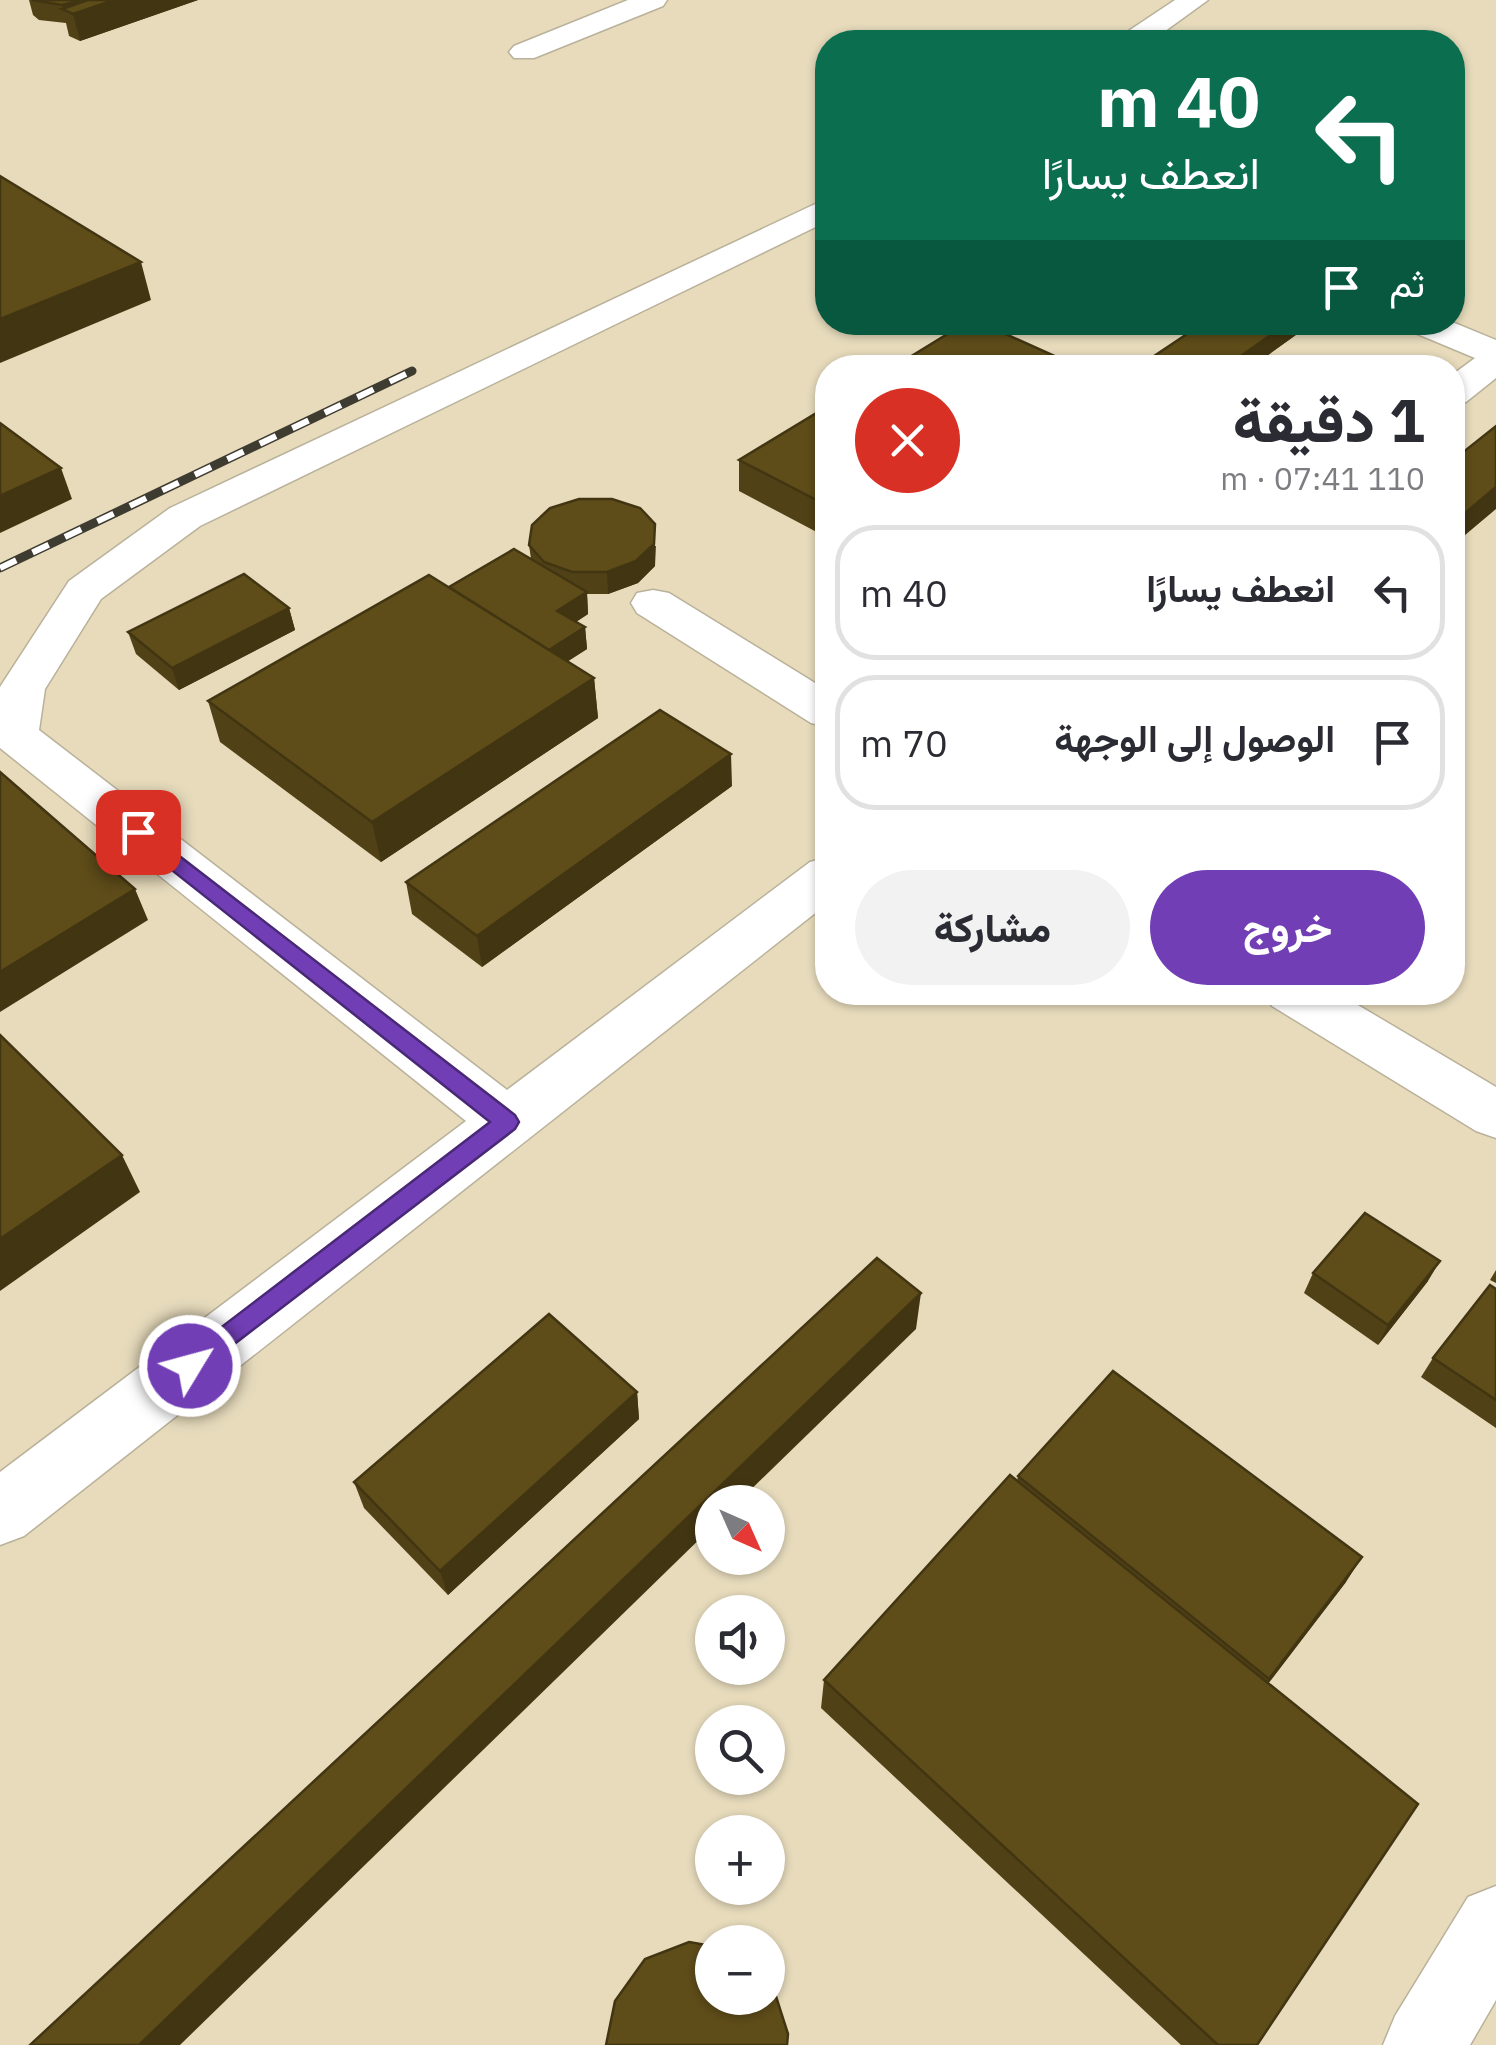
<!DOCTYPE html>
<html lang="ar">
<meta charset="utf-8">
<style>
body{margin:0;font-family:"IBM Plex Sans",Vazirmatn,sans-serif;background:#f2f2f3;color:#2b2b33;direction:rtl;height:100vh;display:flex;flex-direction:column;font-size:38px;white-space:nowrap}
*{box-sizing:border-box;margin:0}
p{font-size:32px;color:#7c7c81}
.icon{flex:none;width:55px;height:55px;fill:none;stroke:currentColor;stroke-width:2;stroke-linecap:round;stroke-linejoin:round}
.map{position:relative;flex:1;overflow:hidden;direction:ltr}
.details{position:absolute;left:815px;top:355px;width:650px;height:650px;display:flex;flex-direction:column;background:#fff;border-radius:40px;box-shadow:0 2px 8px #0004;direction:rtl}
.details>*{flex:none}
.banner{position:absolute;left:815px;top:30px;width:650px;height:305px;border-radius:40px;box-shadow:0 2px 8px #0004;direction:rtl;background:#0b6e4f;color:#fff;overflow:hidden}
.needle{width:65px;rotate:135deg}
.fabs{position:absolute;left:695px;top:1485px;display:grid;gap:20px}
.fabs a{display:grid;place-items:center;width:90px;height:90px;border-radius:50%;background:#fff;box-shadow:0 2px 8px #0004;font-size:50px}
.pin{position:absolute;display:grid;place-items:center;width:85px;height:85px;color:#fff;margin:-42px;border-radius:20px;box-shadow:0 5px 15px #0006}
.me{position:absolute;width:110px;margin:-55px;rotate:53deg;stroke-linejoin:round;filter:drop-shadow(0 0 8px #0008)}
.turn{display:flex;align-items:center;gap:35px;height:210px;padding:0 40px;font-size:45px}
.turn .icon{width:130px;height:130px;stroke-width:2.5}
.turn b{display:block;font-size:70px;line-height:85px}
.then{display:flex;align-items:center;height:95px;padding:0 40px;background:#0003;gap:20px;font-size:38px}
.round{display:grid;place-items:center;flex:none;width:105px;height:105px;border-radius:52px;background:#f2f2f3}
.summary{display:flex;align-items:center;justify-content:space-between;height:170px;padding:0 40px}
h1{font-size:60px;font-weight:800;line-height:75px}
.action{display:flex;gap:20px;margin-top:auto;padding:20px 40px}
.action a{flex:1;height:115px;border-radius:60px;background:#713eb5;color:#fff;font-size:40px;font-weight:800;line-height:115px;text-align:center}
.action a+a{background:#f2f2f3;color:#2b2b33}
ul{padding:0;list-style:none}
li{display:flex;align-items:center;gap:30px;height:135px;margin:0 20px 15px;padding:0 20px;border:5px solid #e1e1e2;border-radius:40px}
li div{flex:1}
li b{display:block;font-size:38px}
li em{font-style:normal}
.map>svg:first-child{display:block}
.built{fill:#e7dbbc;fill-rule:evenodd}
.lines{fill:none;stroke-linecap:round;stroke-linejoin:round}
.minor-casing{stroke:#b9b19a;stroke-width:3}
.minor{fill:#fff;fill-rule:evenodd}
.rail-casing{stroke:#3e3b30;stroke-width:9}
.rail{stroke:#fff;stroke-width:6;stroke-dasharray:18;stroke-linecap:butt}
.wall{fill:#514116}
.shaded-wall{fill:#423512}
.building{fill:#5e4c19;stroke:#423512;stroke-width:2.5}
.route{fill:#713eb5;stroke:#492876;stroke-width:2.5}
</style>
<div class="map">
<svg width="1496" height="2045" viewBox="0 0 1496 2045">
<rect width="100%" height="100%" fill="#eee5cd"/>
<path class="built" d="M 0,0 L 1496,0 L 1496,2045 L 0,2045 ZM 828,42 L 1452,42 L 1452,322 L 828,322 ZM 828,368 L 1452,368 L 1452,992 L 828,992 ZM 712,1502 L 768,1502 L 768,1558 L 712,1558 ZM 712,1612 L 768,1612 L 768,1668 L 712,1668 ZM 712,1722 L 768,1722 L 768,1778 L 712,1778 ZM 712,1832 L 768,1832 L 768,1888 L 712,1888 ZM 712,1942 L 768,1942 L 768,1998 L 712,1998 Z"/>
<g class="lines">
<defs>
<path id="minor" d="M 628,0 L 667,0 L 663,6 L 534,58 L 514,58 L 509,52 L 514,46 Z
M 1175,0 L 1208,0 L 1150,42 L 1117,42 L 1121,36 Z
M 828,198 L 828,221 L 200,526 L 101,599 L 45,689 L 39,730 L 507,1090 L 810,862 L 828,857 L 828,903 L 24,1536 L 0,1545 L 0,1472 L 466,1121 L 0,748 L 0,687 L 69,581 L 170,508 Z
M 1403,322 L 1452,322 L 1496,340 L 1496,378 L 1466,402 L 1452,405 L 1452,375 L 1475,358 L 1408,330 Z
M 653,590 L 669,593 L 828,691 L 828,727 L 811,723 L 637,613 L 631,603 L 637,593 Z
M 1264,992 L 1336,992 L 1496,1087 L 1496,1138 L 1476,1131 L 1272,1006 Z
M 1496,1886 L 1496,2000 L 1470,2045 L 1383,2045 L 1395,2016 L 1468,1897 Z"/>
</defs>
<use href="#minor" class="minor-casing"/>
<use href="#minor" class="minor"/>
<defs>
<path id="rail" d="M 0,568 L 412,371"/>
</defs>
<use href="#rail" class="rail-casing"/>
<use href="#rail" class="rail"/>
</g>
<path class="wall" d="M 29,0 L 198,0 L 80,41 L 69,36 L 66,23 L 39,20 L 33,15 Z
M 1205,322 L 1303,322 L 1300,332 L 1250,368 L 1152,368 L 1154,356 Z
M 828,406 L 828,538 L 739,491 L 739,460 Z
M 529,545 L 656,546 L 655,566 L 638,583 L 608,594 L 587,594 L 588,614 L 576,622 L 585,627 L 587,649 L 568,661 L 594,678 L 598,718 L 381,862 L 220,742 L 208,701 L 449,587 L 531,559 Z
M 289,608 L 295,630 L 179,690 L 136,654 L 128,632 Z
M 732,786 L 482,967 L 412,914 L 406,882 Z
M 1496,1270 L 1496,1283 L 1490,1280 Z
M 1313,1273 L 1428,1281 L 1378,1345 L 1304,1293 Z
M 1496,1289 L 1496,1428 L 1421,1377 L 1433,1358 Z
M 637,1392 L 639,1419 L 448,1595 L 364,1508 L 354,1482 Z
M 1018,1476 L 1346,1582 L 1268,1683 L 1257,2045 L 1181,2045 L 821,1708 L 824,1680 L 1017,1481 Z"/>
<path class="shaded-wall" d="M 82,0 L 198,0 L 80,41 L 73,14 L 64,10 L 62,5 Z
M 141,262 L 151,300 L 0,363 L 0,319 Z
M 1289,322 L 1303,322 L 1300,332 L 1250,368 L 1224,368 Z
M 61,468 L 72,499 L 0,533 L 0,496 Z
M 1496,487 L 1496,509 L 1452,546 L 1452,524 Z
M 655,524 L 655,566 L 638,583 L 608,594 L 607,572 Z
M 587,592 L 588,614 L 559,633 L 557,611 Z
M 289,608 L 295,630 L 179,690 L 172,668 Z
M 585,627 L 587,649 L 548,674 L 546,652 Z
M 594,678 L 598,718 L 381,862 L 372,822 Z
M 731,754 L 732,786 L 482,967 L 477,936 Z
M 135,889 L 148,920 L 0,1012 L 0,972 Z
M 122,1155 L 140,1192 L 0,1291 L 0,1239 Z
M 1440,1261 L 1428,1281 L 1378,1345 L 1388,1325 Z
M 921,1293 L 916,1329 L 738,1502 L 712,1502 L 712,1527 L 180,2045 L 139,2045 Z
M 637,1392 L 639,1419 L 448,1595 L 440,1571 Z
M 1362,1557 L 1346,1582 L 1255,1701 L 1269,1679 Z"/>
<path class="building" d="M 32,0 L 82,0 L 62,5 Z
M 88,0 L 114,0 L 73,14 L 62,9 Z
M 0,176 L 141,262 L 0,319 Z
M 967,322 L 979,322 L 1081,368 L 892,368 Z
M 1205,322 L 1289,322 L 1224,368 L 1179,368 L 1154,356 Z
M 828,406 L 828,506 L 739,460 Z
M 0,423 L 61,468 L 0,496 Z
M 1496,426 L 1496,487 L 1452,524 L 1452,461 Z
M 579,499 L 612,499 L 640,508 L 655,524 L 654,544 L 636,561 L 607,572 L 572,572 L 544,562 L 529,545 L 532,525 L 550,508 Z
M 514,549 L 587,592 L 557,611 L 585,627 L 549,650 L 449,587 Z
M 244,574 L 289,608 L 172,668 L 128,632 Z
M 429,575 L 594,678 L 372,822 L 208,701 Z
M 660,710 L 731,754 L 477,936 L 406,882 Z
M 0,772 L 135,889 L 0,972 Z
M 0,1035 L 122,1155 L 0,1239 Z
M 1365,1213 L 1440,1261 L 1388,1325 L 1313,1273 Z
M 877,1258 L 921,1293 L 139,2045 L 30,2045 Z
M 1490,1285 L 1496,1289 L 1496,1400 L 1433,1358 Z
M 549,1314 L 637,1392 L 440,1571 L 354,1482 Z
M 1113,1371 L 1362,1557 L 1269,1679 L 1018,1476 Z
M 1010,1475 L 1418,1804 L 1257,2045 L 1218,2045 L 824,1680 Z
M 689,1942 L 712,1946 L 712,1998 L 768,1998 L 768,1980 L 772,1984 L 788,2034 L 787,2045 L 606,2045 L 615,2001 L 645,1959 Z"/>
<path class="route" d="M 138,824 L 515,1115 L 519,1122 L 515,1129 L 190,1378 L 181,1375 L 177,1366 L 181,1358 L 490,1122 L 130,837 L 127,832 Z"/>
</svg>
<div class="fabs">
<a><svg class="needle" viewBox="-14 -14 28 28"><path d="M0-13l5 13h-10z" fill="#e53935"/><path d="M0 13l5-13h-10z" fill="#7c7c81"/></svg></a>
<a><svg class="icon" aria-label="sound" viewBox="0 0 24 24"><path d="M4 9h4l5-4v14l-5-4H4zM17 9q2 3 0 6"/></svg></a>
<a><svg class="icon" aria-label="search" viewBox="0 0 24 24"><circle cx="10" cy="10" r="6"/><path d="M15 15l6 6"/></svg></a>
<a>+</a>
<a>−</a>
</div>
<div class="pin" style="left:138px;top:832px;background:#d93025"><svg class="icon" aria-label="arrive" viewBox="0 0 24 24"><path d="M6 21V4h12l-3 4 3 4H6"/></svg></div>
<svg class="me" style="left:190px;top:1366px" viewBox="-20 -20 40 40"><circle r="17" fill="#713eb5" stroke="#fff" stroke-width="3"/><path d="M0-11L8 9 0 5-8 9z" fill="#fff"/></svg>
<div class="banner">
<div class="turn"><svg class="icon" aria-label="left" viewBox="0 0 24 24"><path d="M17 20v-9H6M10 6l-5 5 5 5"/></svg><div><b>40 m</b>انعطف يسارًا</div></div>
<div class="then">ثم<svg class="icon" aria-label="arrive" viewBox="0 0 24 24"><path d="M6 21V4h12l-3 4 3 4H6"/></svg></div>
</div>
<section class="details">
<div class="summary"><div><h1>1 دقيقة</h1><p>110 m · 07:41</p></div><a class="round" style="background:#d93025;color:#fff"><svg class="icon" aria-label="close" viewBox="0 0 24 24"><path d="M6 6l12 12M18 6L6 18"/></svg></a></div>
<ul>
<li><svg class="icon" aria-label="left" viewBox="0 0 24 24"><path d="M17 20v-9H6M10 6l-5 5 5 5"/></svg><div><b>انعطف يسارًا</b></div><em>40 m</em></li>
<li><svg class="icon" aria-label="arrive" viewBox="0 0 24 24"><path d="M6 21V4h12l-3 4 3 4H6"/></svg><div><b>الوصول إلى الوجهة</b></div><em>70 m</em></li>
</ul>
<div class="action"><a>خروج</a><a>مشاركة</a></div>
</section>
</div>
